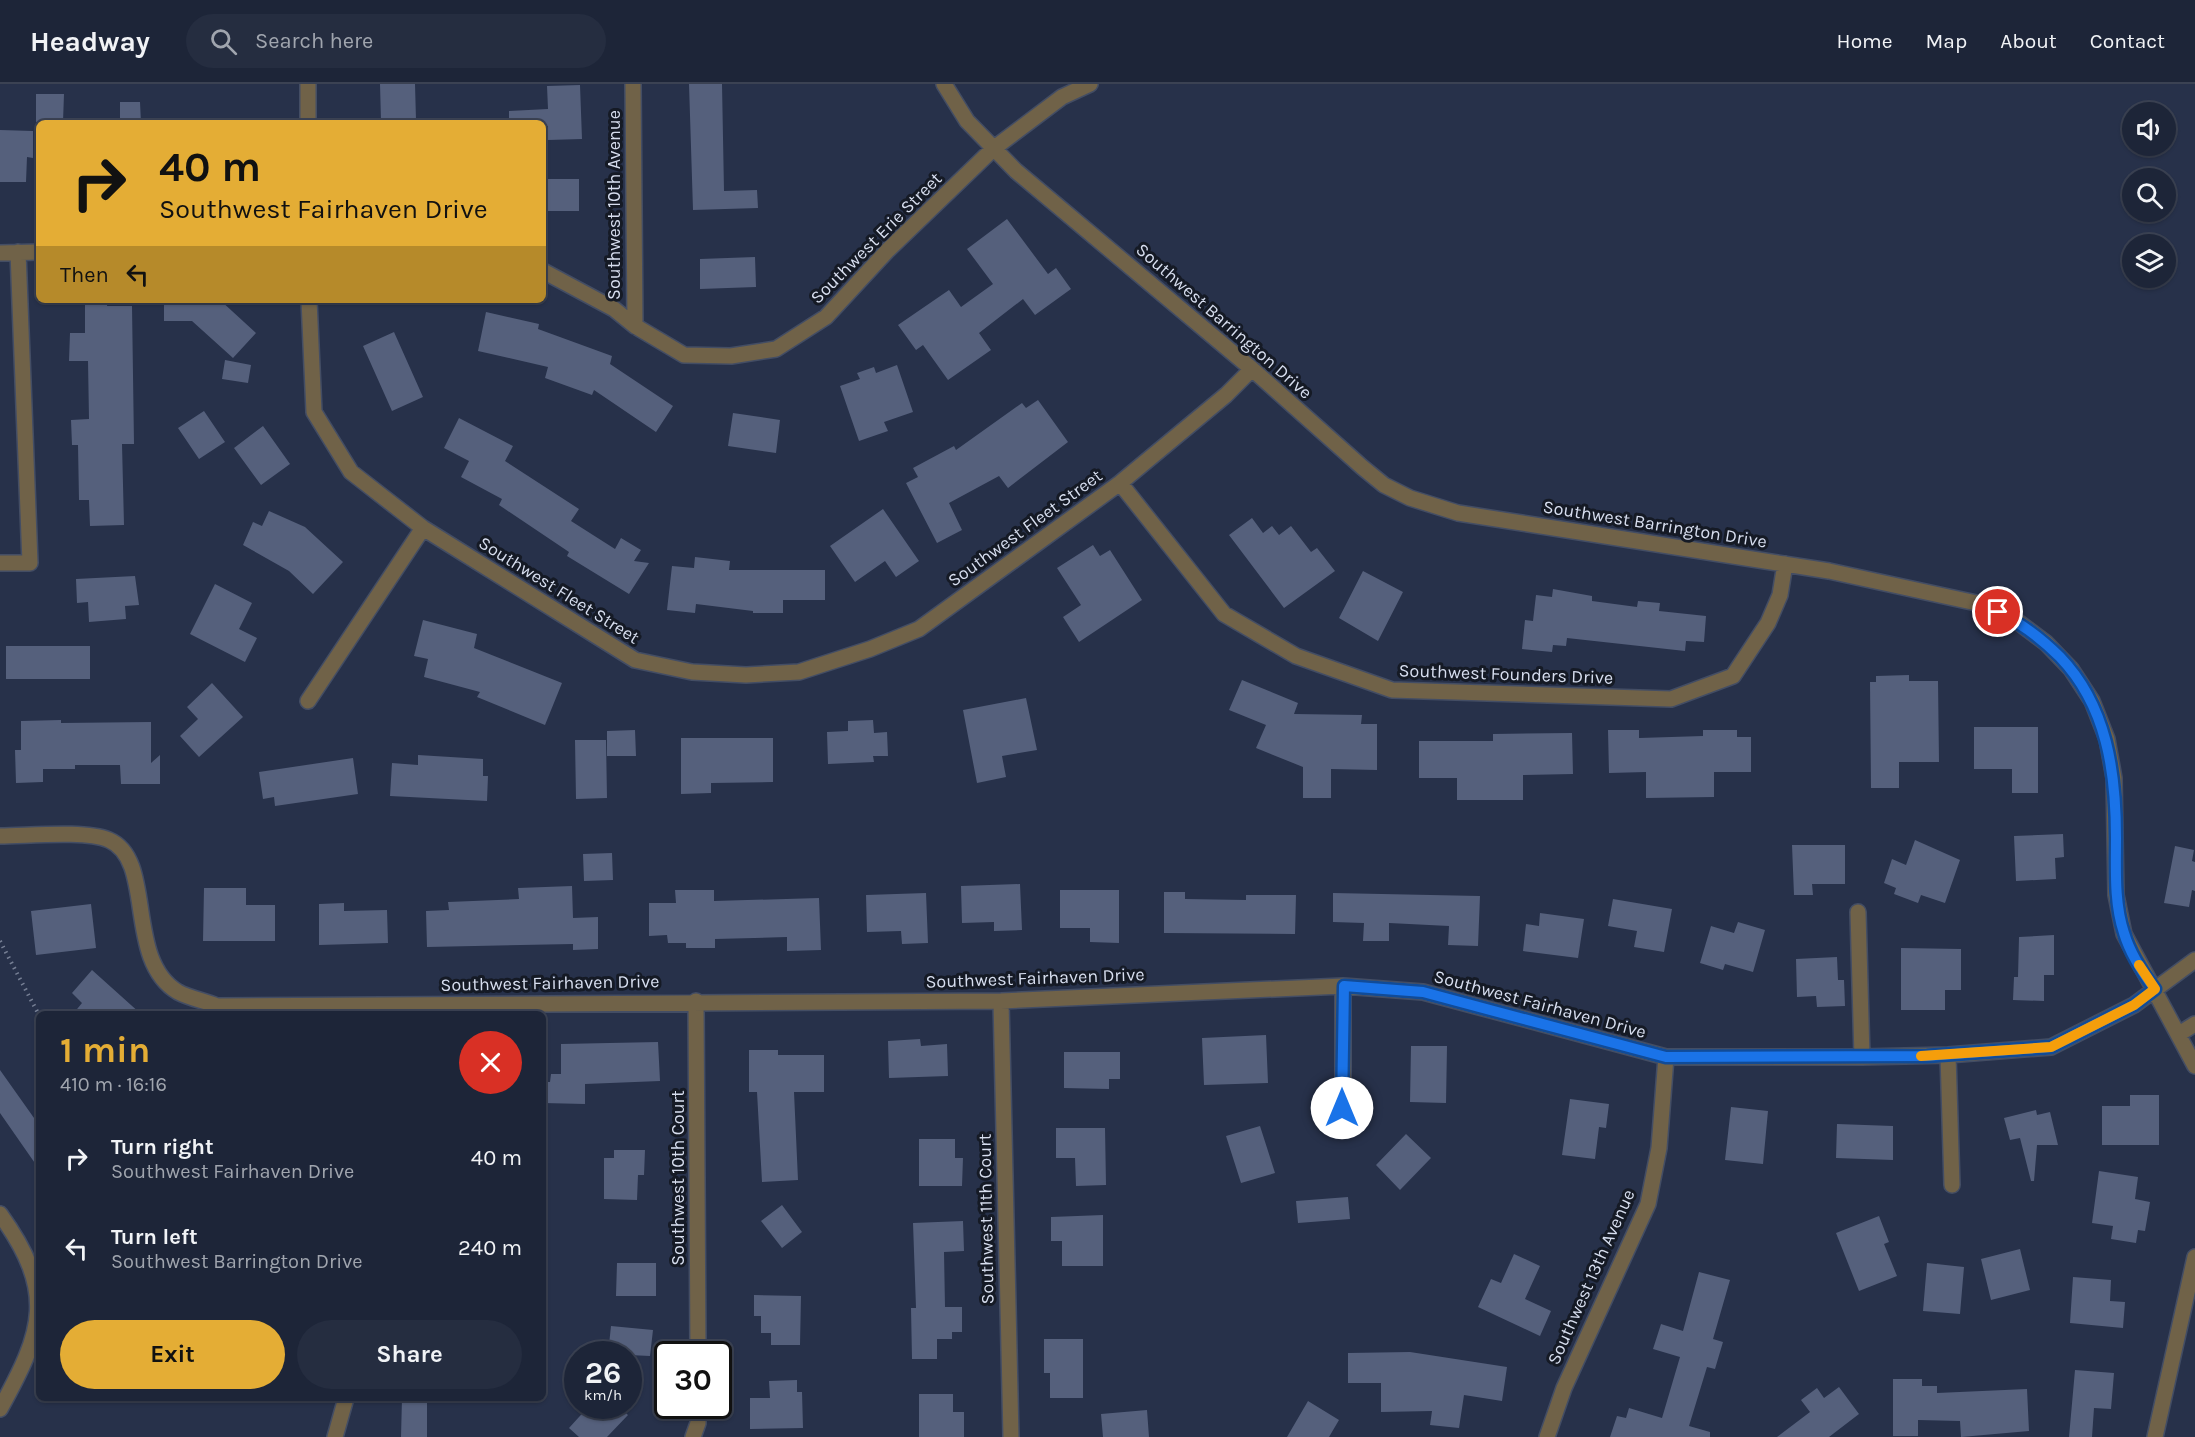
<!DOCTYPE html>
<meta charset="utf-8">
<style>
body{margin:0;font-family:Karla,sans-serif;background:#252d40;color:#f1f3f6;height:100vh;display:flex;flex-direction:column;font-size:22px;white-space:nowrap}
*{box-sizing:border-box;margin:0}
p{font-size:20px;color:#a0a5ae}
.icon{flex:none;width:33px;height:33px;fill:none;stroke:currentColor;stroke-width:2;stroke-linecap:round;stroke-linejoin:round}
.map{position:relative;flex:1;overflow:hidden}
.panel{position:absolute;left:36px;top:927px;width:510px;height:390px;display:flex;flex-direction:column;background:#1d2538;border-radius:9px;box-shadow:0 2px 4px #0004,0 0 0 2px #3b4253}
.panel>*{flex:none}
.guide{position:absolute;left:36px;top:36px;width:510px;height:183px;border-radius:9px;box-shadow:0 2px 4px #0004,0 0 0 2px #3b4253;background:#e4ad35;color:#111;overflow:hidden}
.tools{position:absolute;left:2122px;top:18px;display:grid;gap:12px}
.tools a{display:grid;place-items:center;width:54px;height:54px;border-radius:50%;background:#1d2538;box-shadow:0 2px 4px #0004,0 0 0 2px #3b4253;font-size:30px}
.speed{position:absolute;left:564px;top:1257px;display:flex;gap:12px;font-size:30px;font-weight:700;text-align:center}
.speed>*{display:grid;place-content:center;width:78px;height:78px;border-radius:50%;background:#1d2538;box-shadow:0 2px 4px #0004,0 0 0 2px #3b4253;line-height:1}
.speed small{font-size:15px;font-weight:400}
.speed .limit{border:3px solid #111;border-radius:9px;background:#fff;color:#111}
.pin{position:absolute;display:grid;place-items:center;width:51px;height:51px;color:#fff;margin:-26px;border:3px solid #fff;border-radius:50%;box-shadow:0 2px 6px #0007}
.me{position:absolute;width:66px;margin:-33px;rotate:0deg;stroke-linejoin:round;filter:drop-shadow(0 0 4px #0008)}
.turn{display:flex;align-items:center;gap:21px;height:126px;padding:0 24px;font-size:27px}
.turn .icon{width:78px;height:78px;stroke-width:2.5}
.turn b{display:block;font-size:42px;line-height:51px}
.then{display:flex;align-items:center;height:57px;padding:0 24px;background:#0003;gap:12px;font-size:22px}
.round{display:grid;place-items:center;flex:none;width:63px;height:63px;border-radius:32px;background:#252d40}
.headline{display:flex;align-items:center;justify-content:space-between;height:102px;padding:0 24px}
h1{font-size:36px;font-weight:700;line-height:45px;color:#e4ad35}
.cta{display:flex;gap:12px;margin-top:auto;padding:12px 24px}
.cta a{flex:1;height:69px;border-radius:36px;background:#e4ad35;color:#111;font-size:24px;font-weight:700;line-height:69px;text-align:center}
.cta a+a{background:#252d40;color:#f1f3f6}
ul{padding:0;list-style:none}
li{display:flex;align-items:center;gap:18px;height:90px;padding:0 24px}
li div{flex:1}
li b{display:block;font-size:22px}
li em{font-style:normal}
header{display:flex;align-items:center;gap:36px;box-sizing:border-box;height:84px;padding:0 30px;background:#1d2538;border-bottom:2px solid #3b4253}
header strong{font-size:28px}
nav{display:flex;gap:33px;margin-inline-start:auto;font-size:21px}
.search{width:420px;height:54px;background:#252d40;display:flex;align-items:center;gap:15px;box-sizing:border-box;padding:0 21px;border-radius:33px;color:#a0a5ae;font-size:22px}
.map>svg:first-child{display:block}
.building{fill:#55607c}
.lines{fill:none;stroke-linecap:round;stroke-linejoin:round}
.minor-casing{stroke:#434d64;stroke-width:18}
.path{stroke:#767f94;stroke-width:4;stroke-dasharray:1.5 4.5;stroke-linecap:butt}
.minor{stroke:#706248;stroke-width:15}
.route-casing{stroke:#114b97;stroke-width:15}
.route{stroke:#1a73e8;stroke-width:10}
.slow{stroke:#f59e0b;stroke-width:10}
.labels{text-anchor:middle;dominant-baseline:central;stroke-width:6;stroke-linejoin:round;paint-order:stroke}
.street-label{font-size:18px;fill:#d7deef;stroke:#151a25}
</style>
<header>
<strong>Headway</strong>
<div class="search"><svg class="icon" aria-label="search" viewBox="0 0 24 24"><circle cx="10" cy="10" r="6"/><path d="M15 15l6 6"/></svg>Search here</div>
<nav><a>Home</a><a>Map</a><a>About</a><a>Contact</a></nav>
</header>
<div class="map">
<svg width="2195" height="1353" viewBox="0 0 2195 1353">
<rect width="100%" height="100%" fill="#27314a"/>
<path class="building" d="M 380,0 L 415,0 L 416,36 L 381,37 Z
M 689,0 L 722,0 L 724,107 L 757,106 L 758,124 L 693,126 Z
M 580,1 L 582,55 L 548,56 L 548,42 L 543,42 L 543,39 L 509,39 L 509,27 L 548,25 L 547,2 Z
M 36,10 L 64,10 L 63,38 L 36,38 Z
M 120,18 L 140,18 L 141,39 L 120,39 Z
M 0,46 L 33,47 L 33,74 L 27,73 L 26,98 L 0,98 Z
M 543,95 L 579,95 L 579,127 L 543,127 Z
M 1007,135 L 1048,190 L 1056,184 L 1071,205 L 1035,231 L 1023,215 L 979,249 L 991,266 L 948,296 L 923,261 L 916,266 L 898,241 L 949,206 L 961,223 L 993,200 L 967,165 Z
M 755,173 L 756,203 L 700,205 L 700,175 Z
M 85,216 L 108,216 L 107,222 L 132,222 L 134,360 L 122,360 L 124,441 L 90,442 L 89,416 L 79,416 L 78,361 L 72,361 L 71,336 L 89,335 L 88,277 L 69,277 L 70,249 L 85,249 Z
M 164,216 L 220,216 L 256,249 L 233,274 L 192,237 L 164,237 Z
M 486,228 L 539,240 L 538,245 L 612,272 L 610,280 L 673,322 L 656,348 L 594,306 L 592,311 L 545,294 L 548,283 L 478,267 Z
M 394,248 L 423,313 L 392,327 L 363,262 Z
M 225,276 L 251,281 L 248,299 L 222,295 Z
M 897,281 L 913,328 L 884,338 L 888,347 L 859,357 L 840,302 L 860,295 L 857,289 L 874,283 L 876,289 Z
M 1038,316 L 1068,358 L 1008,404 L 999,392 L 949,419 L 962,446 L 937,459 L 906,399 L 918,393 L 913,384 L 954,362 L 956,366 L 1022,319 L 1026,324 Z
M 204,327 L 225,358 L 199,375 L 178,344 Z
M 733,329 L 780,336 L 776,369 L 728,362 Z
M 459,334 L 513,362 L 505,377 L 579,425 L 571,437 L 615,465 L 621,454 L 641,466 L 634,477 L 649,479 L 629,510 L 567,472 L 569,468 L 499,421 L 502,415 L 461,393 L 469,377 L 444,364 Z
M 263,342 L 290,380 L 261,401 L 234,364 Z
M 883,425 L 919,477 L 896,493 L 885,477 L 855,498 L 830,462 Z
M 269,427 L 305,443 L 343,478 L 313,510 L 289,487 L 243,461 L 253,438 L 262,442 Z
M 1252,434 L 1263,449 L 1272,442 L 1279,451 L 1291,442 L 1311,468 L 1317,464 L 1335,487 L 1284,524 L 1229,451 Z
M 1093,461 L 1100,472 L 1110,466 L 1142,516 L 1079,558 L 1063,533 L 1081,521 L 1057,484 Z
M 695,473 L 730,477 L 729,486 L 825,486 L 825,516 L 783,516 L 783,529 L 753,529 L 753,527 L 696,520 L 695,529 L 667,526 L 672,482 L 694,484 Z
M 1363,487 L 1403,508 L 1378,557 L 1339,534 Z
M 135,492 L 139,521 L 125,522 L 126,535 L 89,538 L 88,518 L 77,519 L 76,495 Z
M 215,500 L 252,519 L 239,545 L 257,554 L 245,578 L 190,550 Z
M 1553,505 L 1592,512 L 1592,517 L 1637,523 L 1638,517 L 1660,519 L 1659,527 L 1706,532 L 1704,558 L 1686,557 L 1685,567 L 1567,554 L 1566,562 L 1553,561 L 1552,568 L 1522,565 L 1525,536 L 1533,537 L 1536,511 L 1552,513 Z
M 423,536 L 477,550 L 474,564 L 562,599 L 545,641 L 477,613 L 480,608 L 424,593 L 428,575 L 414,572 Z
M 6,562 L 90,562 L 90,595 L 6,595 Z
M 1909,591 L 1909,597 L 1938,597 L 1939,678 L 1899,678 L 1899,704 L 1871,704 L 1870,598 L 1876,598 L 1876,592 Z
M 1242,596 L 1298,619 L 1294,630 L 1362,631 L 1361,640 L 1377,640 L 1377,686 L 1331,685 L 1331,714 L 1303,714 L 1303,683 L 1256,664 L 1266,641 L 1229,626 Z
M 212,599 L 243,633 L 199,673 L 180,652 L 198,635 L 187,623 Z
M 1026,614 L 1037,666 L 1002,672 L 1006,693 L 977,699 L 963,626 Z
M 61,636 L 61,639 L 151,638 L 151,679 L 160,671 L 160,700 L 121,700 L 120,681 L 75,681 L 75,685 L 43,685 L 43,698 L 16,699 L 15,666 L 21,666 L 21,637 Z
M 873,636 L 874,649 L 887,648 L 888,672 L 873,672 L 874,678 L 828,680 L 827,648 L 848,647 L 848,637 Z
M 1974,643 L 2038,643 L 2038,709 L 2012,709 L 2012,685 L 1974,685 Z
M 635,646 L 636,672 L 607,672 L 607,647 Z
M 1608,646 L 1639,646 L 1639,654 L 1703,652 L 1703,646 L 1737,646 L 1737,653 L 1751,653 L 1751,688 L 1714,688 L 1714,713 L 1646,714 L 1646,688 L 1609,689 Z
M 1572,649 L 1573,690 L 1523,691 L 1523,716 L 1457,716 L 1457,694 L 1419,694 L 1419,657 L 1493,657 L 1493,650 Z
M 681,654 L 773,654 L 773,698 L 711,699 L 711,709 L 681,710 Z
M 575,656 L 606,656 L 607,714 L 576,715 Z
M 418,671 L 483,675 L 483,692 L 488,692 L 487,717 L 390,712 L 392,679 L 418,681 Z
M 353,674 L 358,710 L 275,722 L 274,713 L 263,715 L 259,688 Z
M 2063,750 L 2064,773 L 2055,774 L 2056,795 L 2016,797 L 2014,752 Z
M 1915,756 L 1960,776 L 1945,819 L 1921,811 L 1918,819 L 1894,810 L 1896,804 L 1884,799 L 1892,775 L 1906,781 Z
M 1792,761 L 1845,761 L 1845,800 L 1812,800 L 1813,811 L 1794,811 Z
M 2175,762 L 2194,766 L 2192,777 L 2195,778 L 2195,807 L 2192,806 L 2189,823 L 2164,819 Z
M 612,769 L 613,796 L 584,797 L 583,770 Z
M 1020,800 L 1022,846 L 994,847 L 994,838 L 962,839 L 961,802 Z
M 572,802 L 573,834 L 598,833 L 598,865 L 573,866 L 573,860 L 427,863 L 426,827 L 449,826 L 448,818 L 519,815 L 518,804 Z
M 204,804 L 246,804 L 246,821 L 275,821 L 275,857 L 203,857 Z
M 675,806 L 714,806 L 714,817 L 819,814 L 821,866 L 787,867 L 787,853 L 715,855 L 715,864 L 686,864 L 686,859 L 668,859 L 667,851 L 649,852 L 649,819 L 676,819 Z
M 1060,806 L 1119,806 L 1119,859 L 1090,858 L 1090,844 L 1060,844 Z
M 1164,808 L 1185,808 L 1185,815 L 1246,816 L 1246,811 L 1296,811 L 1295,850 L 1164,849 Z
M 926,809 L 928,859 L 902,860 L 901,847 L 867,848 L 866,811 Z
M 1333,809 L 1480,812 L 1478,862 L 1448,861 L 1449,842 L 1389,839 L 1389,857 L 1363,857 L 1364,839 L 1333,838 Z
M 1613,815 L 1672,825 L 1664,868 L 1634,863 L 1637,847 L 1608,842 Z
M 344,819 L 344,827 L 387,826 L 388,859 L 319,861 L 319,820 Z
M 91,820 L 96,864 L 36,871 L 31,827 Z
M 1540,829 L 1584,835 L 1578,874 L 1523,867 L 1526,840 L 1539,842 Z
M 1738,838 L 1765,846 L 1753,888 L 1725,880 L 1723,886 L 1700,879 L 1711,842 L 1734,849 Z
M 2054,851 L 2054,891 L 2044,891 L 2044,917 L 2013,916 L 2014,893 L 2018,893 L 2019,853 Z
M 1901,864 L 1961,865 L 1961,906 L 1945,906 L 1945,926 L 1901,926 Z
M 1837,873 L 1838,896 L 1844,896 L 1845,922 L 1817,923 L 1816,912 L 1797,913 L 1796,875 Z
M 92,886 L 141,930 L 73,930 L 82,919 L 72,909 Z
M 1266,951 L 1268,999 L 1204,1001 L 1202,954 Z
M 920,955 L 921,962 L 947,960 L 948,992 L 889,994 L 888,957 Z
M 658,958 L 660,997 L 585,1000 L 585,1020 L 543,1019 L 543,998 L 550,998 L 551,990 L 561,990 L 561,960 Z
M 1411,962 L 1447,962 L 1446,1019 L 1410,1018 Z
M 749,966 L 778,966 L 778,971 L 824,971 L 824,1008 L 794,1008 L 798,1096 L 762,1098 L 757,1008 L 749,1008 Z
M 1064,968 L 1120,968 L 1120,995 L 1109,995 L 1109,1005 L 1064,1004 Z
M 0,986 L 39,1041 L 39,1085 L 0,1029 Z
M 2130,1011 L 2159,1011 L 2159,1061 L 2102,1061 L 2102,1022 L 2130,1022 Z
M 1570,1015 L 1609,1020 L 1606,1044 L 1599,1043 L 1595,1075 L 1562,1071 Z
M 1731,1023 L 1768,1027 L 1763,1080 L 1725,1076 Z
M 2036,1026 L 2037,1031 L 2050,1028 L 2058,1061 L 2037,1061 L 2034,1097 L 2031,1097 L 2020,1054 L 2010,1056 L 2004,1034 Z
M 1837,1040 L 1893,1042 L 1893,1076 L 1836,1074 Z
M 1260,1042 L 1275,1089 L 1241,1099 L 1226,1052 Z
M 1056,1044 L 1105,1044 L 1106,1101 L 1076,1102 L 1075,1074 L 1056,1074 Z
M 1406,1050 L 1431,1074 L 1400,1106 L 1376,1081 Z
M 919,1055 L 955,1055 L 955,1074 L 963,1074 L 962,1102 L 919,1102 Z
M 614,1066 L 645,1066 L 644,1091 L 638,1091 L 637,1116 L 604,1115 L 604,1074 L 614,1074 Z
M 2099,1087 L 2138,1093 L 2135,1115 L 2150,1118 L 2145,1147 L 2138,1146 L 2136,1159 L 2111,1155 L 2113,1142 L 2092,1139 Z
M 1348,1113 L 1350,1135 L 1298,1139 L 1296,1117 Z
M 782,1121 L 802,1148 L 782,1164 L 761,1137 Z
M 1103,1131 L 1103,1182 L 1062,1182 L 1062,1157 L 1051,1157 L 1051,1133 Z
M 1879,1132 L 1889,1158 L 1884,1160 L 1897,1192 L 1859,1207 L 1836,1149 Z
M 963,1137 L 964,1167 L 944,1168 L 945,1223 L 962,1223 L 962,1248 L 952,1248 L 952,1255 L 937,1255 L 937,1275 L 912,1275 L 911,1224 L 916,1224 L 913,1139 Z
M 2020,1165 L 2030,1206 L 1991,1216 L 1981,1175 Z
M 1514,1170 L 1540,1182 L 1525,1215 L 1551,1227 L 1540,1252 L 1478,1223 L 1491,1195 L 1501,1199 Z
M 617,1179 L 656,1179 L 656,1212 L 616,1212 Z
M 1927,1179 L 1964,1183 L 1960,1230 L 1923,1227 Z
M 1699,1188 L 1730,1196 L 1713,1255 L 1723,1258 L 1715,1285 L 1707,1283 L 1689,1342 L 1710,1348 L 1710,1353 L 1610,1353 L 1617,1332 L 1626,1334 L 1629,1324 L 1662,1334 L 1680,1273 L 1653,1265 L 1661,1240 L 1683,1247 Z
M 2073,1193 L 2111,1196 L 2110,1217 L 2125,1218 L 2123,1244 L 2070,1239 Z
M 754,1211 L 801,1212 L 800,1261 L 771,1261 L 771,1249 L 761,1249 L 761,1232 L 754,1232 Z
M 611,1242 L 653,1246 L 650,1272 L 608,1270 Z
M 1044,1255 L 1083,1255 L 1083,1314 L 1050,1314 L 1050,1289 L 1044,1289 Z
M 1410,1268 L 1507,1283 L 1502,1317 L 1464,1311 L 1459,1344 L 1430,1341 L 1432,1327 L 1381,1328 L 1381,1299 L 1348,1299 L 1348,1269 Z
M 2075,1286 L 2114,1289 L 2111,1325 L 2094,1324 L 2092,1353 L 2069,1353 Z
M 1893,1295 L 1922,1295 L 1922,1302 L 1937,1302 L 1937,1309 L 2027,1305 L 2029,1347 L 1961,1353 L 1960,1337 L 1918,1336 L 1918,1352 L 1893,1352 Z
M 797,1296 L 797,1308 L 802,1308 L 803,1344 L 750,1345 L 750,1314 L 770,1314 L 769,1297 Z
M 1839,1303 L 1859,1330 L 1829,1353 L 1777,1353 L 1810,1328 L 1801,1316 L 1817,1304 L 1824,1314 Z
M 919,1310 L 953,1310 L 953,1328 L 964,1328 L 964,1353 L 919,1353 Z
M 402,1314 L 427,1314 L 427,1353 L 401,1353 Z
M 1308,1317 L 1339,1336 L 1329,1353 L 1287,1353 Z
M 589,1322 L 618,1322 L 628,1331 L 607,1353 L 579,1353 L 569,1344 Z
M 1147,1326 L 1149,1353 L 1103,1353 L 1101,1330 Z"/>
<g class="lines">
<defs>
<path id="minor" d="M 633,0 L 635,242
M 944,0 L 967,37 L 1016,87 L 1252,285 L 1362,383 L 1384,401 L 1410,414 L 1458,429 L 1829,487 L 1981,520 L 2014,535 L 2046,559 L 2071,585 L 2092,617 L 2107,655 L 2114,694 L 2116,811 L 2124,850 L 2195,982
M 308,39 L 308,0
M 0,169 L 39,168
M 543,187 L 614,225 L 635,242 L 684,271 L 731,272 L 776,265 L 826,233 L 888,166 L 993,65 L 1062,13 L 1090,0
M 309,216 L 314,328 L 351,388 L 423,444 L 635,576 L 692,588 L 746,591 L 799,588 L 870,565 L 919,545 L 1120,399 L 1226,311 L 1252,285
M 1120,399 L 1224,530 L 1296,572 L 1392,606 L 1671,615 L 1733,592 L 1768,539 L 1780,511 L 1785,480
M 0,479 L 30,479 L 18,168
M 308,617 L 423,444
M 0,752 C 28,752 85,746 109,756 C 156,776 124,876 178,908 C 189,914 205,917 217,922 L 1001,917 L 1343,902 L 1423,908 L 1666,973 L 1862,973 L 1948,971 L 2051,963 L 2134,921 L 2195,876
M 1858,828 L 1862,973
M 696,917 L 698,1270
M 1001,917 L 1011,1353
M 2179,950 L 2195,940
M 1948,971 L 1952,1101
M 1343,1024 L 1343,902
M 0,1130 C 56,1208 44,1246 0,1325
M 335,1353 L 346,1314
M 693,1353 L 698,1339 L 698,1322
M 1547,1353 L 1564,1304 L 1648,1120 L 1659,1064 L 1666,973
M 2155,1353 L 2195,1173"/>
</defs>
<use href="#minor" class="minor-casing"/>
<path class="path" d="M 0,857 L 39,931"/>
<use href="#minor" class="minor"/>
</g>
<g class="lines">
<defs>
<path id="route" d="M 1342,1024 L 1344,902 L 1423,908 L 1666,973 L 1927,972 L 2051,963 L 2134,921 L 2155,905 C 2142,888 2130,869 2124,849 C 2114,819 2116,786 2116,754 C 2116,688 2107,622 2060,573 C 2041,554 2021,539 1998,528"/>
</defs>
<use href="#route" class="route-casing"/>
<use href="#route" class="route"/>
<path class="slow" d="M 1921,972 L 2051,963 L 2134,921 L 2155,905 L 2139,881"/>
</g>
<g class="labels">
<g class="street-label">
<text transform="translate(614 121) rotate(-90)">Southwest 10th Avenue</text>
<text transform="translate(876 154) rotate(-45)">Southwest Erie Street</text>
<text transform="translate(1224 237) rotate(41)">Southwest Barrington Drive</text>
<text transform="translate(1655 440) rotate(9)">Southwest Barrington Drive</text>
<text transform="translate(1025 444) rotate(-36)">Southwest Fleet Street</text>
<text transform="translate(559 506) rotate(32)">Southwest Fleet Street</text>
<text transform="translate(1506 590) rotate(2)">Southwest Founders Drive</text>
<text transform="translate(1035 894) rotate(-2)">Southwest Fairhaven Drive</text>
<text transform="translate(550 899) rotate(-1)">Southwest Fairhaven Drive</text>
<text transform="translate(1540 920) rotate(15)">Southwest Fairhaven Drive</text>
<text transform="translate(678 1094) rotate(-90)">Southwest 10th Court</text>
<text transform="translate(986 1135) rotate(-91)">Southwest 11th Court</text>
<text transform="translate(1591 1193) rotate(-66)">Southwest 13th Avenue</text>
</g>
</g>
</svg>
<div class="tools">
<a><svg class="icon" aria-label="sound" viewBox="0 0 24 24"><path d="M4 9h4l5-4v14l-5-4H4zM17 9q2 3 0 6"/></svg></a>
<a><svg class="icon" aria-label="search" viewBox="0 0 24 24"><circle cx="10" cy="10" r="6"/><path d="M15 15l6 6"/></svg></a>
<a><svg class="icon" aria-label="layers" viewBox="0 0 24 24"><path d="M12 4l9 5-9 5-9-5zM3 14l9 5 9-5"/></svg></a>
</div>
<div class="speed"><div>26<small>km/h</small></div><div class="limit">30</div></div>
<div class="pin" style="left:1998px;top:528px;background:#d93025"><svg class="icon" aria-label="arrive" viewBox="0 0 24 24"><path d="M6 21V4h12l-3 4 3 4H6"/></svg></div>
<svg class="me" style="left:1342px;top:1024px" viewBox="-20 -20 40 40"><circle r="19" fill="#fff"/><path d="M0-13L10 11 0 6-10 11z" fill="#1a73e8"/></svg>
<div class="guide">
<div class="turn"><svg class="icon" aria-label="right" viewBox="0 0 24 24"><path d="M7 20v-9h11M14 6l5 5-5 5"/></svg><div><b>40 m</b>Southwest Fairhaven Drive</div></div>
<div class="then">Then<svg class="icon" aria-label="left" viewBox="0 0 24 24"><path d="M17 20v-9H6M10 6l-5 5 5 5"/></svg></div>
</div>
<section class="panel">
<div class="headline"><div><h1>1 min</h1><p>410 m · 16:16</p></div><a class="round" style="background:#d93025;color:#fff"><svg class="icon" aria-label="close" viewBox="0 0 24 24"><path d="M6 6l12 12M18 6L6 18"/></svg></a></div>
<ul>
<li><svg class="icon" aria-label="right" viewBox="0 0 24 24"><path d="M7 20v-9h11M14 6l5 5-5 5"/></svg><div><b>Turn right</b><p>Southwest Fairhaven Drive</p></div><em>40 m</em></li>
<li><svg class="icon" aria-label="left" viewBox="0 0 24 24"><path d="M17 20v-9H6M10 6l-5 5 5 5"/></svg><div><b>Turn left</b><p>Southwest Barrington Drive</p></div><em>240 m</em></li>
</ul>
<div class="cta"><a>Exit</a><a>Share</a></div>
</section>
</div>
